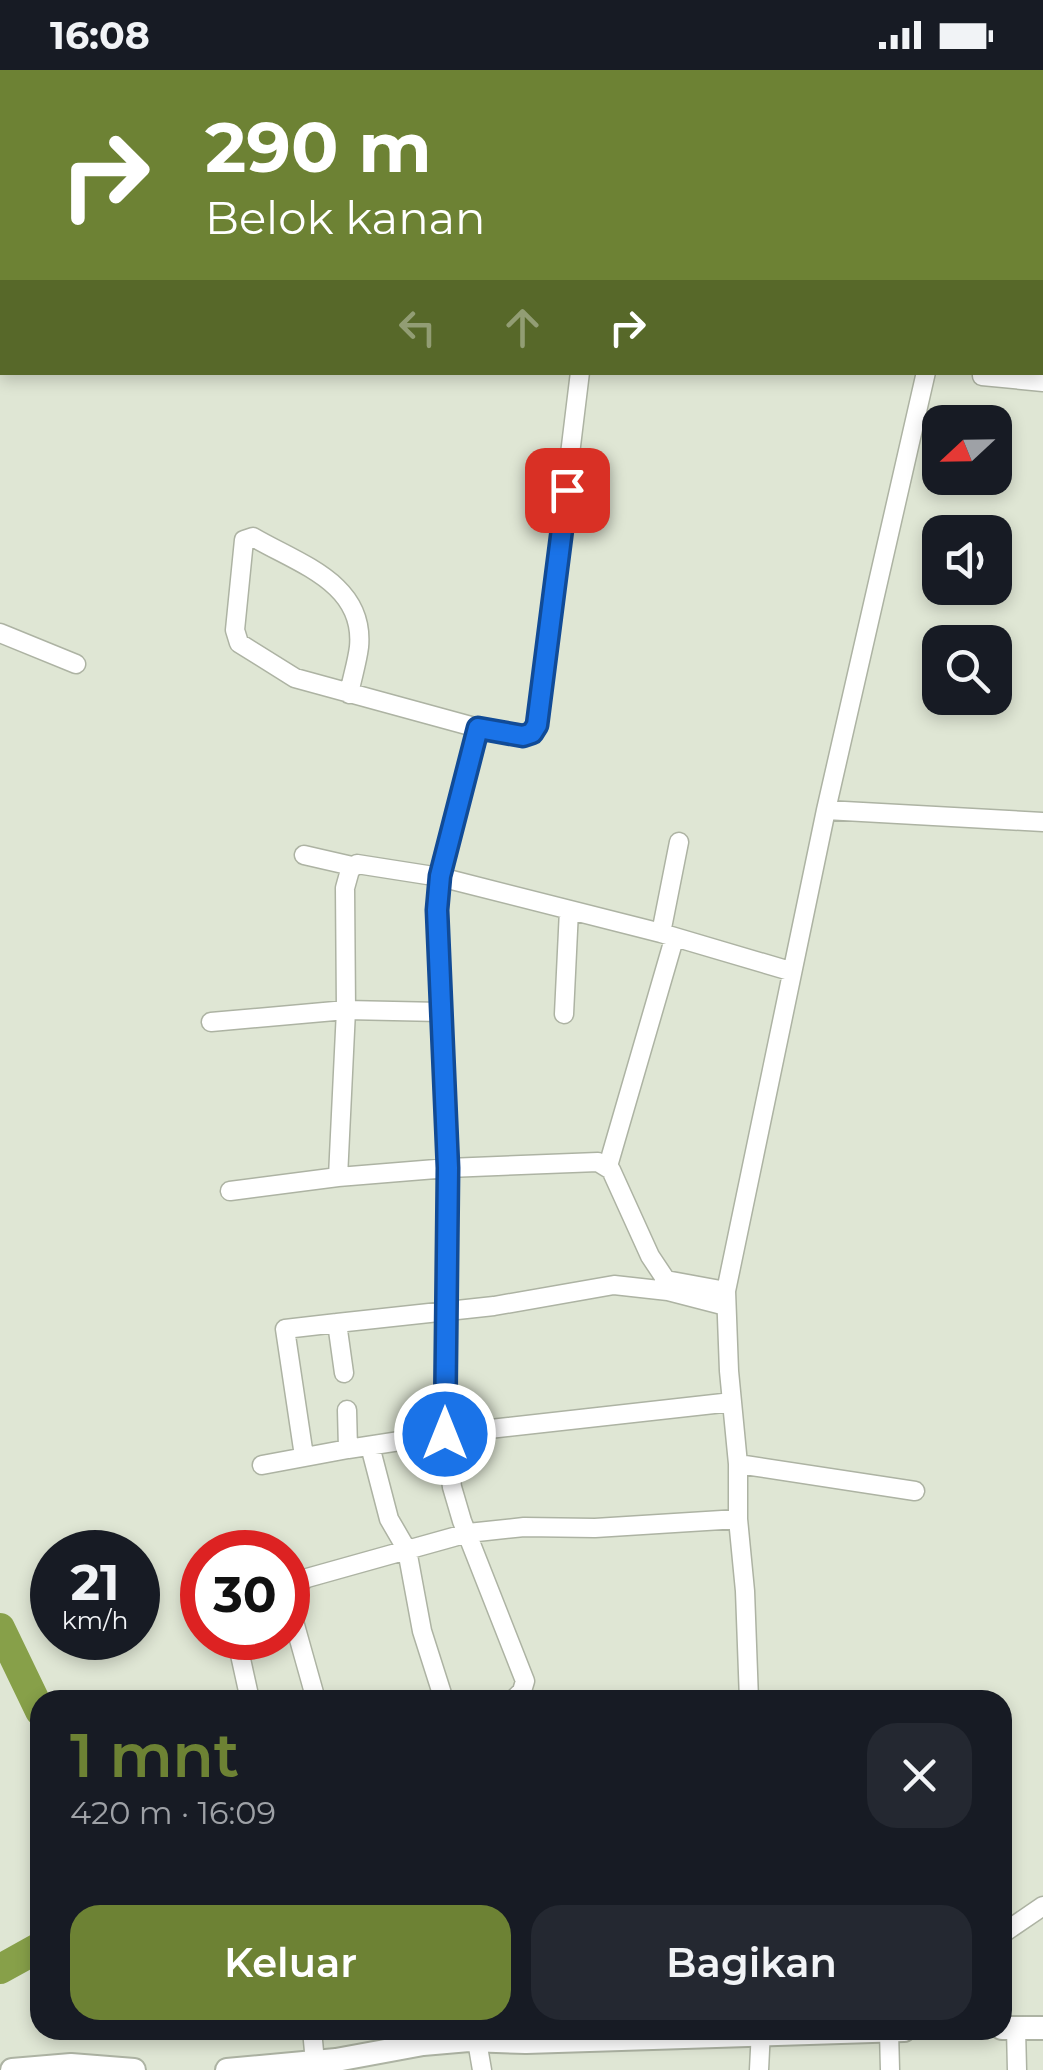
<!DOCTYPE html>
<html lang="id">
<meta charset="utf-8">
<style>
body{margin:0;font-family:Montserrat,sans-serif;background:#242831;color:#f1f3f6;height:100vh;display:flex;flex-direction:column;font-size:38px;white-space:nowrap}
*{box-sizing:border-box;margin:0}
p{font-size:32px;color:#9ea1a6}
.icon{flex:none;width:55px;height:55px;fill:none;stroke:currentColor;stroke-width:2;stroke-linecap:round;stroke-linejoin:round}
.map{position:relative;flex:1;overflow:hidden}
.details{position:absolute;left:30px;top:1620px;width:982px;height:350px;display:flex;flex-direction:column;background:#171b24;border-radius:30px;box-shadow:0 5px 15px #0003}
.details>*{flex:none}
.top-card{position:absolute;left:0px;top:0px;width:1045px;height:305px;box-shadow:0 5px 15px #0003;background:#6d8234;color:#fff;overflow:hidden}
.needle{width:65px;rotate:248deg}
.fabs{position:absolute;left:922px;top:335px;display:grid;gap:20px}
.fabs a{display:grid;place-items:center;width:90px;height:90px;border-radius:20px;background:#171b24;box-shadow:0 5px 15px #0003;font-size:50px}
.speed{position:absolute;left:30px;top:1460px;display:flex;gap:20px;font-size:50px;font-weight:700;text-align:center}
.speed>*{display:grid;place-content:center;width:130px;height:130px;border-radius:50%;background:#171b24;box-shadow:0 5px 15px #0003;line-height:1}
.speed small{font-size:25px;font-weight:400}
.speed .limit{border:15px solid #d22;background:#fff;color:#111}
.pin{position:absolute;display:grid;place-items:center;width:85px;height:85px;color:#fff;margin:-42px;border-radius:20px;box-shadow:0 5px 15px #0006}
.me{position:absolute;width:110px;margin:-55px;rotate:0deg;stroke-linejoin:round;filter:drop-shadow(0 0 8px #0008)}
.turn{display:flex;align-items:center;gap:35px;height:210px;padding:0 40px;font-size:45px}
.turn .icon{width:130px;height:130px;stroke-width:2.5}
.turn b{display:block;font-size:70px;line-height:85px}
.lanes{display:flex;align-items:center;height:95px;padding:0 40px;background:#0003;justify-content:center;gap:50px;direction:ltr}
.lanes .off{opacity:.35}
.round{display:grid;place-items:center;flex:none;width:105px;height:105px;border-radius:30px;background:#242831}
.overview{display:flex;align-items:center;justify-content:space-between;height:170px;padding:0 40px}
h1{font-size:60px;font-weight:600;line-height:75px;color:#6d8234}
.button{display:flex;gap:20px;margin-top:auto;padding:20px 40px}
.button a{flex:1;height:115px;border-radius:30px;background:#6d8234;color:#fff;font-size:40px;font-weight:600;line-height:115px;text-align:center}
.button a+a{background:#242831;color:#f1f3f6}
.status{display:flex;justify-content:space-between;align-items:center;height:70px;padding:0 50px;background:#171b24;direction:ltr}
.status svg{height:28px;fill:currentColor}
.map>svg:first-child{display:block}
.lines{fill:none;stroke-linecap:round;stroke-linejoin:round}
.river{stroke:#87a049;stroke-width:30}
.minor-casing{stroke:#adb3a3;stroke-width:21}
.major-casing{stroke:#adb3a3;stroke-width:26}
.minor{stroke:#fff;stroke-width:18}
.major{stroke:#fff;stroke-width:22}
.route-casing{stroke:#114b97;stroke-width:25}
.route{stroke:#1a73e8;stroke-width:18}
</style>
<div class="status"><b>16:08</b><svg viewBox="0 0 49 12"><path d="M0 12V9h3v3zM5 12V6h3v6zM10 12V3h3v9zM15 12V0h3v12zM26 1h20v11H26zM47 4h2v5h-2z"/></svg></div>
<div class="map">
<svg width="1043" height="2000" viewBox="0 0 1043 2000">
<rect width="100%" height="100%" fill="#dfe6d4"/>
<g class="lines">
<path class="river" d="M 0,1558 L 40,1641
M 0,1899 L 40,1877"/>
<defs>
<path id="minor" d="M 554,0 L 554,2
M 810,0 L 811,2
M 40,2 L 41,0
M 970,2 L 970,0
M 0,81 L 2,81
M 0,210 L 2,192
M 0,294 L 2,294
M 982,306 L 1043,312
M 0,563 L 76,594
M 349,624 C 352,608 357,593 359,577 C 365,513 299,494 253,467 L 244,470 L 235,560 L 239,573 L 295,608 L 478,658 L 528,665 L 537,655 L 580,302
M 478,658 L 440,807 L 437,840 L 448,1098 L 445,1364 L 452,1417 L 462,1451 L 525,1611 L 522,1621 L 513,1630
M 826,740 L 1043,752
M 304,785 L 352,796
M 661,863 L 679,772
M 564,944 L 569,840
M 211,952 L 346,940 L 441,942
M 608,1096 L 674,869
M 338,1107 L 346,940 L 345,818 L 350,800 L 357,794 L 440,807 L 661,863 L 790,901
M 230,1121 L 338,1107 L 448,1098 L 598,1092 L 611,1100 L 650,1186 L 666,1210 L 726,1221
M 344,1303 L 337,1253 L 494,1236 L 614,1215 L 668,1221 L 726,1236
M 347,1340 L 348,1379 L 445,1364 L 732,1332
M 304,1386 L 285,1259 L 337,1253
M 738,1394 L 915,1421
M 262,1395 L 348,1379
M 288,1527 L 289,1519 L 307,1508 L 407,1480 L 389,1449 L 370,1376
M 288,1530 L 316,1630
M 237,1571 L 250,1630
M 444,1630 L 422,1561 L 407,1480 L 468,1463 L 524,1457 L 595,1458 L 738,1449
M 749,1630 L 745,1521 L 738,1449 L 738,1394 L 729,1301 L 726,1221 L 826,740 L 926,302
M 1002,1864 L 1043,1836
M 1016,1959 L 1017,2000
M 312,1960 L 315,1992
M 889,1961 L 890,2000
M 477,1971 L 482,2000
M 759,2000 L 761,1960"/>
<path id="major" d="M 1002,1958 L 1043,1958
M 12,2000 L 71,1995 L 134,2000
M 227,2000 L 336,1990 L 423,1974 L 469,1970 L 526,1972 L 904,1960"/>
</defs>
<use href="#minor" class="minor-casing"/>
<use href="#major" class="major-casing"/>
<use href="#minor" class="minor"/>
<use href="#major" class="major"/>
</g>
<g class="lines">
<defs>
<path id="route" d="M 445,1364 L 448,1098 L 437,840 L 440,806 L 478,658 L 523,666 L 532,663 L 537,655 L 567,420"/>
</defs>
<use href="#route" class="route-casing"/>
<use href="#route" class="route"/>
</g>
</svg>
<div class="fabs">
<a><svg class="needle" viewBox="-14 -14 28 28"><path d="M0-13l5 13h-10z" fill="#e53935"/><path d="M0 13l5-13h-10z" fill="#9ea1a6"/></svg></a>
<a><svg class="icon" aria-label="sound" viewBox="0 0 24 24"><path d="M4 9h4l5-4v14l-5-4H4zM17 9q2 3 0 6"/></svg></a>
<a><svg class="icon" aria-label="search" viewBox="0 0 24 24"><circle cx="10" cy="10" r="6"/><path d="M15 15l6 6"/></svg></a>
</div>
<div class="speed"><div>21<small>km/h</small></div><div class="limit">30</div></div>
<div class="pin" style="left:567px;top:420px;background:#d93025"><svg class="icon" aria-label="arrive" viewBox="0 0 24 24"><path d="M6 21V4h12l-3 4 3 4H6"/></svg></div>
<svg class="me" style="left:445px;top:1364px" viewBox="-20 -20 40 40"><circle r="17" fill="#1a73e8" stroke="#fff" stroke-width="3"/><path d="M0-11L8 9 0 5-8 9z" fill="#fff"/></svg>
<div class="top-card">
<div class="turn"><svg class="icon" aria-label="right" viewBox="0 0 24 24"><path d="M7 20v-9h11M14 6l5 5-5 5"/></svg><div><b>290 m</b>Belok kanan</div></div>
<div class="lanes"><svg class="icon off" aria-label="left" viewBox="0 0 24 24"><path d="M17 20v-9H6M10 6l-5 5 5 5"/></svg><svg class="icon off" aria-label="ahead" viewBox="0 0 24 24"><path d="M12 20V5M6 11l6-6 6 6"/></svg><svg class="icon" aria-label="right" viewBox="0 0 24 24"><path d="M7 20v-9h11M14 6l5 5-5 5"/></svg></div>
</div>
<section class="details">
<div class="overview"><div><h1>1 mnt</h1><p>420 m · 16:09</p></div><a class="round"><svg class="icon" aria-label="close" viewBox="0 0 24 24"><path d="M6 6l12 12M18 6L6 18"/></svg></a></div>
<div class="button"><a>Keluar</a><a>Bagikan</a></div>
</section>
</div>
